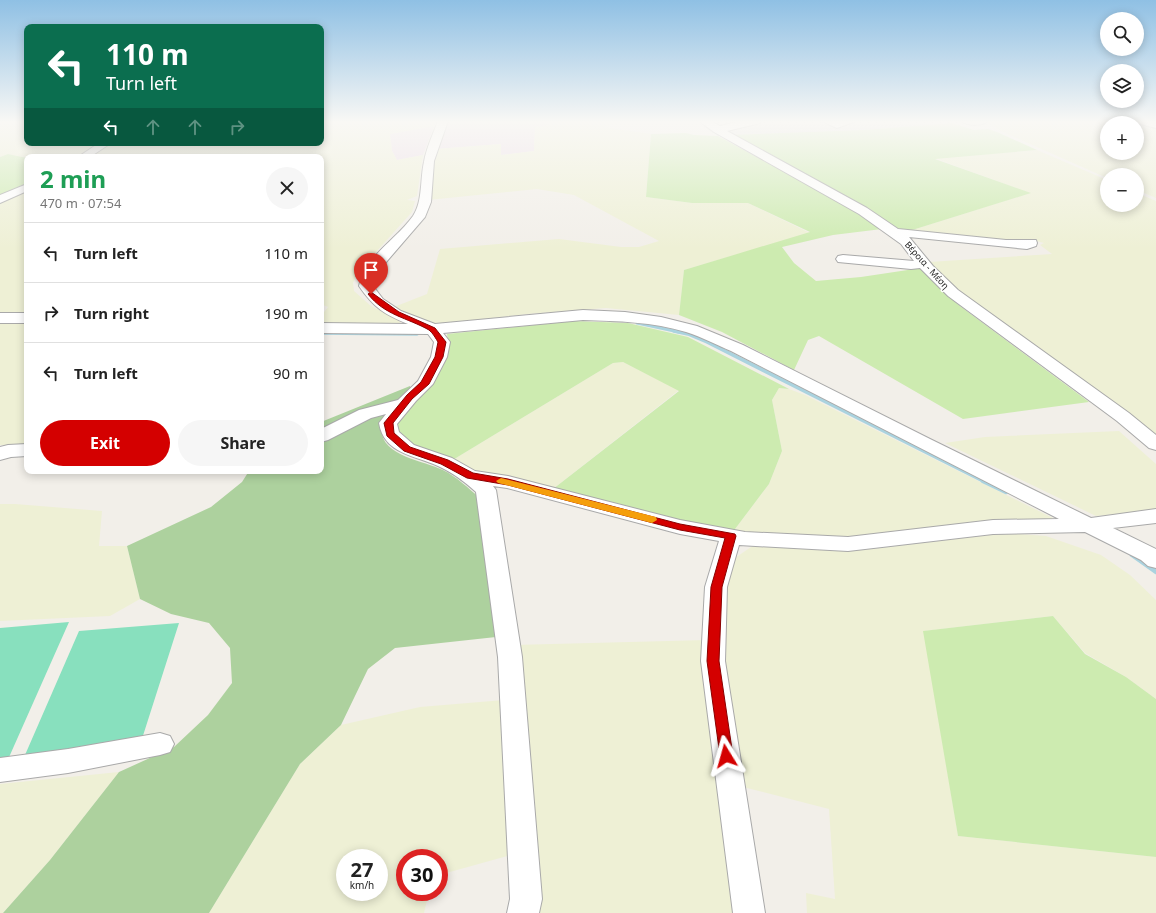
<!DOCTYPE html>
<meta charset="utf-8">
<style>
body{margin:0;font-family:"Noto Sans",sans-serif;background:#f6f6f6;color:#222;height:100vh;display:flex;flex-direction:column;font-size:15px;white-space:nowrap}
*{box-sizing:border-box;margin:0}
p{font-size:13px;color:#767676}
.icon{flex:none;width:22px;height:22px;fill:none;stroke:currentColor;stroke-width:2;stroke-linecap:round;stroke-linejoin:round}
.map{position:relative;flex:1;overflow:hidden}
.panel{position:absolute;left:24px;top:154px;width:300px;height:320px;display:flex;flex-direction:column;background:#fff;border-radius:8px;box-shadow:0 2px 10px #0003}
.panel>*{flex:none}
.top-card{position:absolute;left:24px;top:24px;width:300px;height:122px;border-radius:8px;box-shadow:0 2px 10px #0003;background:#0b6e4f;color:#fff;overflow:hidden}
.buttons{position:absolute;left:1100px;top:12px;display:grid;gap:8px}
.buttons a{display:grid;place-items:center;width:44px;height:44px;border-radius:50%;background:#fff;box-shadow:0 2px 10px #0003;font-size:20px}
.speed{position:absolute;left:336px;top:849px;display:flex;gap:8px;font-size:20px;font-weight:700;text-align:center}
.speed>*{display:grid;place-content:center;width:52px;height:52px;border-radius:50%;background:#fff;box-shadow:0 2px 10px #0003;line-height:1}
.speed small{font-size:10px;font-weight:400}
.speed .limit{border:6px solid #d22;background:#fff;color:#111}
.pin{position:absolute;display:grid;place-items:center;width:34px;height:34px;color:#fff;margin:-41px -17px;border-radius:50% 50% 50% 0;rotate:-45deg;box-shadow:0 0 4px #0007}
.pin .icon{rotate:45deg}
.me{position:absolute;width:44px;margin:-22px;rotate:352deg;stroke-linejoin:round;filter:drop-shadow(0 0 3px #0008)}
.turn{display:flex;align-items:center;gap:14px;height:84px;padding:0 16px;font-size:18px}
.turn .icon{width:52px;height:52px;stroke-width:2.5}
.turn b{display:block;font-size:28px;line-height:34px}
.lanes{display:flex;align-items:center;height:38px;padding:0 16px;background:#0003;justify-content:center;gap:20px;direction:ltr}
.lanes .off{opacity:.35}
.round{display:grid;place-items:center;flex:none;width:42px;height:42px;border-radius:21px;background:#f6f6f6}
.overview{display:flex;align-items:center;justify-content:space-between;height:68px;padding:0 16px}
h1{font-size:24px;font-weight:700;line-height:30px;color:#1e9e55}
.action{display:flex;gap:8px;margin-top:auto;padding:8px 16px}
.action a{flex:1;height:46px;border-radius:24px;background:#d40000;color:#fff;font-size:16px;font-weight:700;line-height:46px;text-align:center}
.action a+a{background:#f6f6f6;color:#222}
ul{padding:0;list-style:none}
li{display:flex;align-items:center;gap:12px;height:60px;padding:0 16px;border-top:1px solid #e0e0e0}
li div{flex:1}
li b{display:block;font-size:15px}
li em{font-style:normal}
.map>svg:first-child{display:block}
.residential{fill:#e0dfdf}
.industrial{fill:#ebdbe8}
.farmland{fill:#eef0d5;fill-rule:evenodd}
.grass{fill:#cdebb0}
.forest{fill:#add19e}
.pitch{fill:#88e0be}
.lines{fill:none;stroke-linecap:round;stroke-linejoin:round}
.stream-far2{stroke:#aad3df;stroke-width:3}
.stream-far1{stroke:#aad3df;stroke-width:3.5}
.stream{stroke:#aad3df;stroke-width:4.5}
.minor-casing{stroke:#a9a9a9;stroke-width:2}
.minor{fill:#fff;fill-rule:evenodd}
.route{fill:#d40000;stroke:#8a0000}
.slow{fill:#f59e0b}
.labels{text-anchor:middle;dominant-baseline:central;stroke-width:3;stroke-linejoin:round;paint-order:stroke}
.far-street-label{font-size:9px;fill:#222;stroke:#fff}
</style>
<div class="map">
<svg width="1156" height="913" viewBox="0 0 1156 913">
<rect width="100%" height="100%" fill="#f2efe9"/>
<path class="residential" d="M 694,121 L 990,121 L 982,123 L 952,123 L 864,130 L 718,136 Z"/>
<path class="industrial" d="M 447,121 L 549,121 L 549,125 L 535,127 L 534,151 L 501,155 L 501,144 L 436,149 Z
M 434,126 L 423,155 L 397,160 L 392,151 L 390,134 Z"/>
<path class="farmland" d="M 0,121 L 27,121 L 27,143 L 101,143 L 77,157 L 27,158 L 8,154 L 0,157 Z
M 321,121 L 436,121 L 434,126 L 390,134 L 392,151 L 397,160 L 423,155 L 417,196 L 407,200 L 415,201 L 412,212 L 358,272 L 353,283 L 354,291 L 371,306 L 398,320 L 402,324 L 399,326 L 321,324 L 321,316 L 328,307 L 321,304 L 321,157 L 86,157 L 110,143 L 321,143 Z
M 549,121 L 627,121 L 603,127 L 651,134 L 646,197 L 692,203 L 748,203 L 810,233 L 684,270 L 679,315 L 606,308 L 527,314 L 431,325 L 405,314 L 394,307 L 427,294 L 440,249 L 559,239 L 621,247 L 639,247 L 659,241 L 574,195 L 537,189 L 428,200 L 436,149 L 501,144 L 501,155 L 534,151 L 535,127 L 549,125 Z
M 990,121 L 1124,121 L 1130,123 L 1107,123 L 1107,153 L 1137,153 L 1137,125 L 1156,129 L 1156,198 L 1137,190 L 1137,175 L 1107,175 L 1107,178 L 1003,132 L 986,122 Z
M 1037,150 L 1107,180 L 1107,205 L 1137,205 L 1137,193 L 1156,201 L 1156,438 L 977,307 L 942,276 L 929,262 L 1052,254 L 1040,245 L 1044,243 L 1029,239 L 1013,242 L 909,231 L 1030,193 L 934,158 Z
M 27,188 L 27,315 L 0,314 L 0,200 Z
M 0,323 L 27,324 L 27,445 L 0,445 Z
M 623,362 L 679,390 L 553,489 L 474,473 L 451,461 L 613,363 Z
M 779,388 L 789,389 L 805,395 L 1053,518 L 1047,523 L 850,541 L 732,533 L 769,484 L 782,451 L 772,400 Z
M 1119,431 L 1156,464 L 1156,510 L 1096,516 L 945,443 L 985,437 Z
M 0,504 L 15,504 L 102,511 L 99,546 L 127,546 L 140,599 L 110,616 L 0,621 Z
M 1006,533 L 1046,536 L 1101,555 L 1130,575 L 1156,600 L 1156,699 L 1126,677 L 1085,653 L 1053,616 L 924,631 L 958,836 L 1156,857 L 1156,913 L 807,913 L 806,893 L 835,899 L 829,809 L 743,787 L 723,667 L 724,599 L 732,560 L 754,545 L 834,550 L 871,549 Z
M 707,640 L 742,913 L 529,913 L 513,645 Z
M 504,700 L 511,855 L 439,875 L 439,858 L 405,858 L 405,892 L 429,892 L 424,913 L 209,913 L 300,764 L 341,725 L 420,707 ZM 345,858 L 379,858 L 379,892 L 345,892 Z
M 119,772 L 50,860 L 3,913 L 0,913 L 0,784 Z"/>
<path class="grass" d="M 952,123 L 974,130 L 988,129 L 997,132 L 1037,150 L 935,159 L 1031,193 L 909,231 L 899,230 L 732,135 L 864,130 Z
M 686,133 L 694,135 L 718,136 L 847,206 L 882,229 L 833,235 L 782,247 L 794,263 L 816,281 L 861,277 L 921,268 L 939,288 L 960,306 L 1089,402 L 963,419 L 819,336 L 808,340 L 794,370 L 722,332 L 679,315 L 684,270 L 810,232 L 748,203 L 692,203 L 646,197 L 651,134 Z
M 8,154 L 27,158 L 27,183 L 0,196 L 0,157 Z
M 574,321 L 628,323 L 688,337 L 789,389 L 779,388 L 772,400 L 782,451 L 769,484 L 732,533 L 553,489 L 679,391 L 623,362 L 613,363 L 451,461 L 412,447 L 395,433 L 393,424 L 448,342 L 447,334 Z
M 1053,616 L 1085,654 L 1126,677 L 1156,699 L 1156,857 L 958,836 L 923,631 Z"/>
<path class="forest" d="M 410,386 L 411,390 C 405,396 384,416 383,422 C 373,455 423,460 443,470 C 457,477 468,488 480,498 L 496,637 L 395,648 L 368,669 L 341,725 L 300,764 L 209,913 L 3,913 L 50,860 L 119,772 L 174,747 L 208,715 L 232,683 L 230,648 L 209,623 L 171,614 L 140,599 L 127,546 L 211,507 L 242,482 L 249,471 L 321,471 L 321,422 Z"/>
<path class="pitch" d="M 69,622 L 6,764 L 0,765 L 0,628 Z
M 179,623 L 140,745 L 25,755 L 79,631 Z"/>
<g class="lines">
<path class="stream-far2" d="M 637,323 L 679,332"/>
<path class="stream-far1" d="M 674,331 L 688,334 L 707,342 L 985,482
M 321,333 L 417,334"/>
<path class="stream" d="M 983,481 L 1006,492
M 1132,555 L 1156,572"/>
<defs>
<path id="minor" d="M 438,121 L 448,121 L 434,161 L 431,202 L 425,217 L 375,275 L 373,286 L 383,299 L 401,311 L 435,324 L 583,310 L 625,312 L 661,317 L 697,326 L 743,345 L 930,439 L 1091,518 L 1156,509 L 1156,523 L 1113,528 L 1156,549 L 1156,568 L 1148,566 L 1141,560 L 1085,532 L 993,534 L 848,551 L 739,545 L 727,587 L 725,661 L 765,913 L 733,913 L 701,661 L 705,587 L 719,541 L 680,534 L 507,488 L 493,486 L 496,490 L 522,657 L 542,899 L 539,913 L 507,913 L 510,899 L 498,657 L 476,492 C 465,482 452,472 438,466 C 414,455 384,454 379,423 L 386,414 L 371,418 L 328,440 L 321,442 L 321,429 L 359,410 L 398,400 L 418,381 L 431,357 L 434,342 L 428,334 L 321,333 L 321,323 L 408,324 C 384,314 374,308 359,286 C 365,256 396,240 413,216 C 423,201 420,179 424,162 C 426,149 433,134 438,121 ZM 583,320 C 618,321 653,322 686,332 C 702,337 717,345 731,351 L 1059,519 L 993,520 L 848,537 L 745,532 L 680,520 L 508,476 L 475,471 L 452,458 L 414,445 L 399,432 L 397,424 L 416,401 L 433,384 L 447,357 L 450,342 L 443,333 Z
M 699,121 L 711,121 L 720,126 L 742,121 L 761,121 L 760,123 L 727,131 L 867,208 L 898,229 L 1006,240 L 1036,240 L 1037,243 L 1036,246 L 1027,249 L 909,237 L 933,266 L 958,290 L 1129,413 L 1156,435 L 1156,450 L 1149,448 L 1117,421 L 948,296 L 920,268 L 911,269 L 838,262 L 836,259 L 838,256 L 843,255 L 914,261 L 901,244 L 859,214 L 714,132 Z
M 822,121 L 856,121 L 837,128 Z
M 962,121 L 988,121 C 983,126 967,126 962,121 Z
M 1135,121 L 1156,122 L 1156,128 L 1136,123 Z
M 99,143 L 111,143 L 90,157 L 78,157 Z
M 27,184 L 27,191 L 0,203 L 0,195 Z
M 0,313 L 27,313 L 27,323 L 0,323 Z
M 27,444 L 27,456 L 11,457 L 0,460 L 0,447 L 8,445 Z
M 160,733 L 170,736 L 174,744 L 170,752 L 160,755 L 68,773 L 0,782 L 0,758 L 68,749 Z"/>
</defs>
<use href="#minor" class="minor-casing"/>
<use href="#minor" class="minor"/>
</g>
<linearGradient id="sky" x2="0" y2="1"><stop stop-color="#8fc0e4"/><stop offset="0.49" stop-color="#f9f8f5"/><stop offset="1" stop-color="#f9f8f5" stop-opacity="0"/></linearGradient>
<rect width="1156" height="249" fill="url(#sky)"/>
<path class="route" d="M 371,292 L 399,312 L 435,328 L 446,342 L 443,357 L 429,384 L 412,399 L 393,423 L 394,433 L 410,447 L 448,460 L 473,473 L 508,479 L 680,524 L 735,534 L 736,536 L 722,587 L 719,661 L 733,756 L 731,760 L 726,761 L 722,760 L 720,756 L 707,661 L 711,587 L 725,538 L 680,530 L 508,485 L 467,478 L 441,464 L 404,451 L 387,436 L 384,423 L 407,395 L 421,382 L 435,357 L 438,342 C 436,339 433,333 429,330 C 408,318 384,315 368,294 Z"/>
<path class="slow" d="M 501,478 L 656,517 L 657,520 L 652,523 L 498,483 L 496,481 Z"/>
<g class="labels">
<g class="far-street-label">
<text transform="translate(927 265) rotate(48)">Βέροια - Μέση</text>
</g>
</g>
</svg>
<div class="buttons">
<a><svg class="icon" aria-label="search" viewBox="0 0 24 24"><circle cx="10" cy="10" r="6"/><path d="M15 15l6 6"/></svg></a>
<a><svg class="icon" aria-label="layers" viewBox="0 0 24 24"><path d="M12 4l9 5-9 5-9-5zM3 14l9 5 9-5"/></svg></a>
<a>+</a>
<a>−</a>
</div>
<div class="speed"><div>27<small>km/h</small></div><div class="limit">30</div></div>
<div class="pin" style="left:371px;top:294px;background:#d93025"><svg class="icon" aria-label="arrive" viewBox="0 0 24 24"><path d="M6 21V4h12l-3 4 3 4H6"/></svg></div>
<svg class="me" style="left:726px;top:756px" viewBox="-20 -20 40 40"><path d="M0-17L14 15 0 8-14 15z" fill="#d40000" stroke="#fff" stroke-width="4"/></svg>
<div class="top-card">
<div class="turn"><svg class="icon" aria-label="left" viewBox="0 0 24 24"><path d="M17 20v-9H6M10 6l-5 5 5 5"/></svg><div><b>110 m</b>Turn left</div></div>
<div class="lanes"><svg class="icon" aria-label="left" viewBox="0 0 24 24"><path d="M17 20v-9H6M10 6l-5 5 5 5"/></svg><svg class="icon off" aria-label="ahead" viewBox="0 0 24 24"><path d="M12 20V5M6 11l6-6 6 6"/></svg><svg class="icon off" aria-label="ahead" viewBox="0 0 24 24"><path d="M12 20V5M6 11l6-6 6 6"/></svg><svg class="icon off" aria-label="right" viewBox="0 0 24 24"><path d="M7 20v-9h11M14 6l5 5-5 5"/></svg></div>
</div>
<section class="panel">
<div class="overview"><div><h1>2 min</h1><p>470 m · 07:54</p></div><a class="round"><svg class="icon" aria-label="close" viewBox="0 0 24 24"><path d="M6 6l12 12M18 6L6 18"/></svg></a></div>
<ul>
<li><svg class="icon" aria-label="left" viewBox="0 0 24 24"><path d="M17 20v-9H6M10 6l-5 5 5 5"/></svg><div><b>Turn left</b></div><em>110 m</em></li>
<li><svg class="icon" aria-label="right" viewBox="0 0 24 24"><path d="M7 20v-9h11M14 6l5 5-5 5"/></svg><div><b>Turn right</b></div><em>190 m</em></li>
<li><svg class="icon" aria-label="left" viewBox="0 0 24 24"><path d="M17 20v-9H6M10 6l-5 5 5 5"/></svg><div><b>Turn left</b></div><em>90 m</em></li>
</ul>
<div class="action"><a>Exit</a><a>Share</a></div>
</section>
</div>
